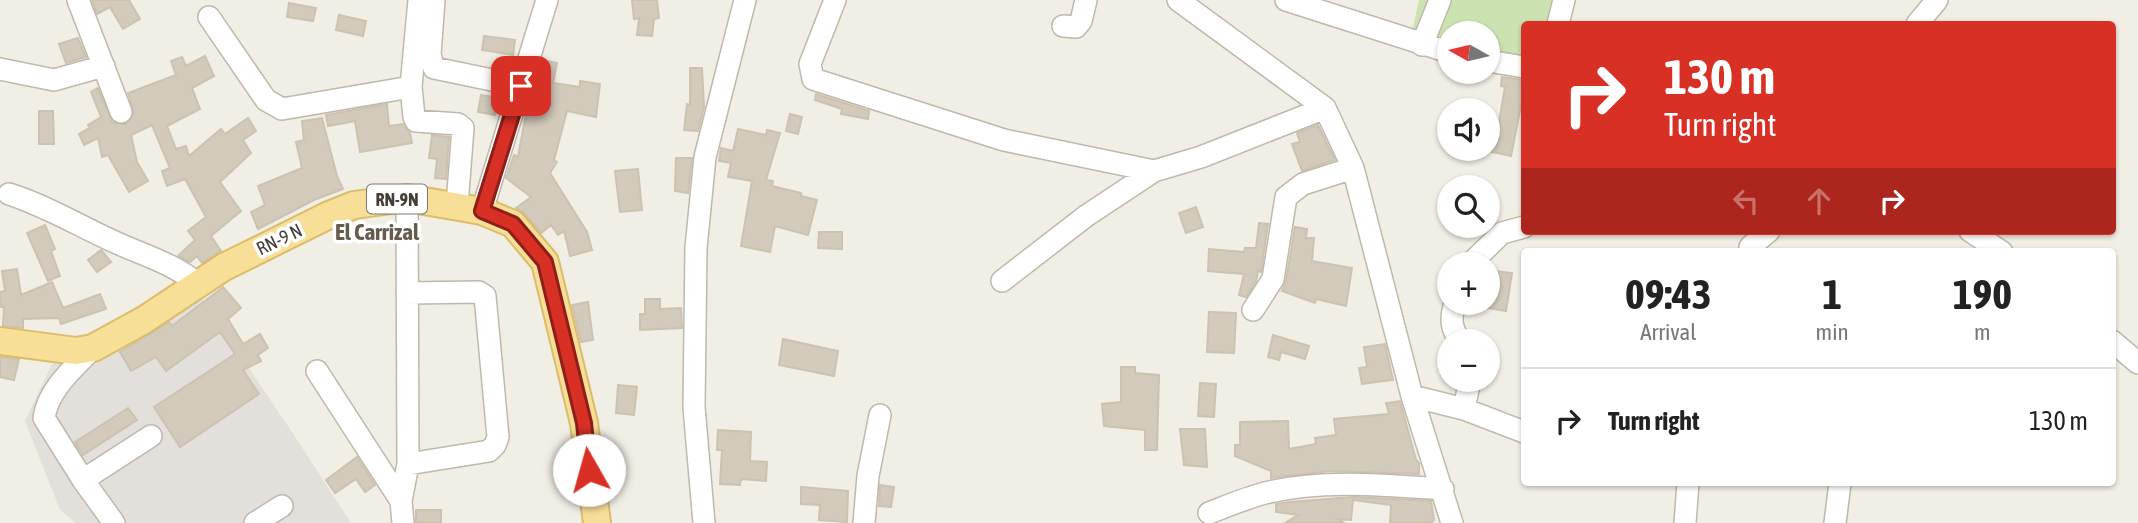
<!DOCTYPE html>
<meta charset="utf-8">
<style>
body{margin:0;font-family:"Asap Condensed",sans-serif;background:#f2f2f2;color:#222;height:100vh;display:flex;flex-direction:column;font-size:26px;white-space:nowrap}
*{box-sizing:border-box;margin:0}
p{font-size:23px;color:#767676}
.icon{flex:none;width:38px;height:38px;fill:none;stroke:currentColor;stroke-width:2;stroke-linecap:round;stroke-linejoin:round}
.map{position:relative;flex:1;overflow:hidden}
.panel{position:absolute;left:1521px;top:248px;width:595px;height:238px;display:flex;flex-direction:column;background:#fff;border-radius:7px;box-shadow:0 2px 5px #0004}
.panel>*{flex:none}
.banner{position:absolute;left:1521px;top:21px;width:595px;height:214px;border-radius:7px;box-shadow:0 2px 5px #0004;background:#d93025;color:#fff;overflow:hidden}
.needle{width:46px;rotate:278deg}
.buttons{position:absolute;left:1437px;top:21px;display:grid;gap:14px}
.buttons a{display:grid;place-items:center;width:63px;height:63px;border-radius:50%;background:#fff;box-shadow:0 2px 5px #0004;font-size:35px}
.pin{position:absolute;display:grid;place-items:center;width:60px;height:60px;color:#fff;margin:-30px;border-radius:14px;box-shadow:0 4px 10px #0006}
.me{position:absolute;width:77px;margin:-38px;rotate:353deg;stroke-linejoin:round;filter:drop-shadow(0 0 5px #0008)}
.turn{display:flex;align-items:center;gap:24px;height:147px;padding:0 28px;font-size:32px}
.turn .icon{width:91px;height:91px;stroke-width:2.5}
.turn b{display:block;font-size:49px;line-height:60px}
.lanes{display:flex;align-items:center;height:66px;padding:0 28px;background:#0003;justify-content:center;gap:35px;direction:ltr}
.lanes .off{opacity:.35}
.eta{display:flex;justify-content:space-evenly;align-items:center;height:119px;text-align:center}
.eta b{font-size:42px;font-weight:700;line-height:49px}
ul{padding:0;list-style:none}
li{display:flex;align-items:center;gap:21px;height:105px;padding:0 28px;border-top:2px solid #e0e0e0}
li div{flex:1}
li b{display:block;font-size:26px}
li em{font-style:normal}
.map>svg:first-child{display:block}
.industrial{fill:#e3dfda}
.green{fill:#cae3b0}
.building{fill:#d2cabb;stroke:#ccc2af;stroke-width:2}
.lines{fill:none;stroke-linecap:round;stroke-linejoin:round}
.minor-casing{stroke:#bfb8ab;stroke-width:24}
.major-casing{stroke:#dbbc69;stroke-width:30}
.minor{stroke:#fff;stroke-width:21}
.major{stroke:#f7df98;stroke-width:26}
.route-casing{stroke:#8d1f18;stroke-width:18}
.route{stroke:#d93025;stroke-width:12}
.labels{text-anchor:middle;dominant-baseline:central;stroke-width:7;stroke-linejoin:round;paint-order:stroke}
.shield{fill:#fff;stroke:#7b7872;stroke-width:2}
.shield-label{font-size:18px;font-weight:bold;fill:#433e35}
.street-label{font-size:19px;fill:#433e35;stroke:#fff}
.quarter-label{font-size:23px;font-weight:bold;fill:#655c4d;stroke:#fff}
</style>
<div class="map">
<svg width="2138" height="523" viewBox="0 0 2138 523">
<rect width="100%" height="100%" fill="#f1eee5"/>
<path class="industrial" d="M 201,297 L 294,435 L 351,523 L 76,523 L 60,510 L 25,421 L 52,364 L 87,356 Z"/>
<path class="green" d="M 1419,0 L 1555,0 L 1550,24 L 1524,24 L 1524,59 L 1488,50 L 1488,33 L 1449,33 L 1449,41 L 1412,32 Z"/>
<path class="building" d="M 92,0 L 129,0 L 140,19 L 123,29 L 110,7 L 97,14 Z
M 632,0 L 657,0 L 659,18 L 654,19 L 652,36 L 637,35 L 639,18 L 634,19 Z
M 289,3 L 316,8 L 313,21 L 287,17 Z
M 339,15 L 366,21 L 363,36 L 336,30 Z
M 484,36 L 515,40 L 513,55 L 482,50 Z
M 78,38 L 86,57 L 66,63 L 59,44 Z
M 205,56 L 214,76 L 192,88 L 200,109 L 167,126 L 176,149 L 186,146 L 189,156 L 221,129 L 225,134 L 248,118 L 256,131 L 243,140 L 251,153 L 220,182 L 241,211 L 211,236 L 221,251 L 202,263 L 197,256 L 190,262 L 178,256 L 195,240 L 188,231 L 206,217 L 185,179 L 167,186 L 162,171 L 170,168 L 152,125 L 131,135 L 137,162 L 148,181 L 129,192 L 108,155 L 102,157 L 98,138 L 84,145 L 79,134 L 90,128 L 88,125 L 101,117 L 91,92 L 98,88 L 112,122 L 125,124 L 134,113 L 128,93 L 176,75 L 171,61 L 182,57 L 186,66 Z
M 542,60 L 557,63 L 553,83 L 580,87 L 580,81 L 600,84 L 596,117 L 567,111 L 554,160 L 557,162 L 550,173 L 587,232 L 592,250 L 570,256 L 564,231 L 558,235 L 551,225 L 541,233 L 525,214 L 516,208 L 531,197 L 506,178 L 514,155 L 518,157 L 527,108 L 533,109 Z
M 690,68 L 702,68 L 704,107 L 698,131 L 684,130 L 687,104 L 690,105 Z
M 1502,77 L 1524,80 L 1524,105 L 1521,105 L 1511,156 L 1488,151 L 1490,120 L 1499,122 L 1505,87 L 1501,86 Z
M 816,94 L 869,111 L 868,119 L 841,114 L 842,109 L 815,100 Z
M 481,95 L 498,98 L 495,115 L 478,112 Z
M 387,104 L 389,126 L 403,124 L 410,133 L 412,143 L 360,152 L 355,121 L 328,126 L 326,115 Z
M 39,111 L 53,111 L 54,144 L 39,144 Z
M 790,114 L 802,117 L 798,134 L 786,131 Z
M 322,118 L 337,176 L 343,189 L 314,200 L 258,229 L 251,212 L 265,205 L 258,186 L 302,168 L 296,142 L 304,140 L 302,121 Z
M 1318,125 L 1335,160 L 1302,171 L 1292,144 L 1300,142 L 1297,133 Z
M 738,129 L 766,135 L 767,130 L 780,133 L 766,180 L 773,181 L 772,186 L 801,193 L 801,196 L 817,200 L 808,235 L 775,226 L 770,252 L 741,246 L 752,181 L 728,177 L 731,163 L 719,161 L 721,148 L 733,151 Z
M 432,135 L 449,137 L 446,179 L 435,178 L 437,159 L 429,158 Z
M 676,158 L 692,158 L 688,193 L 675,191 Z
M 638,169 L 642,210 L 620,212 L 615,171 Z
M 1196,207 L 1203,227 L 1186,233 L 1179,213 Z
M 1259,223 L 1268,224 L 1261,272 L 1258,271 L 1256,281 L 1246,297 L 1239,295 L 1244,274 L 1208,271 L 1209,249 L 1244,252 L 1245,248 L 1256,248 Z
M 45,225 L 55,249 L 51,251 L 60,276 L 48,281 L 27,233 Z
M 1295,227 L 1307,229 L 1306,238 L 1314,238 L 1312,261 L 1352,268 L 1346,306 L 1316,299 L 1315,303 L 1282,291 L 1286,281 Z
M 819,232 L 842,232 L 842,249 L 818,248 Z
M 101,250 L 111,262 L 97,272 L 88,260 Z
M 17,269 L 21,295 L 52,282 L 63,308 L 100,294 L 106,309 L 61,324 L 59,318 L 23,319 L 23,328 L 3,326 L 4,307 L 1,307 L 0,298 L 0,292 L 5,291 L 2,271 Z
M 1488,270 L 1512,273 L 1506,311 L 1488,308 Z
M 223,287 L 241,308 L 228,319 L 243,344 L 260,334 L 268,348 L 258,355 L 261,361 L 243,370 L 259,394 L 180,447 L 154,407 L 235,354 L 220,332 L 166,371 L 156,357 L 131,371 L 120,352 L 169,322 L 172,326 Z
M 645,299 L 660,299 L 660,309 L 681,308 L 682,328 L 640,330 L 640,314 L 645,314 Z
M 588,302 L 593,340 L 581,342 L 572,305 Z
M 1209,312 L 1236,313 L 1234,353 L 1207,352 Z
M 1273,335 L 1309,346 L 1305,359 L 1281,352 L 1279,360 L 1268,357 Z
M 783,339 L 838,351 L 834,376 L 779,365 Z
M 1385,344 L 1393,380 L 1362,384 L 1359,368 L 1367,367 L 1364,347 Z
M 0,357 L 19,359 L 14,380 L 0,377 Z
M 1121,367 L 1135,367 L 1135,373 L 1159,375 L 1157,450 L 1145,450 L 1145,430 L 1104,426 L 1102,404 L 1121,402 Z
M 1200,383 L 1216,384 L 1214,417 L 1198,416 Z
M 618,385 L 637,387 L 634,415 L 616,413 Z
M 1400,401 L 1416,460 L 1419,463 L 1419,474 L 1331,471 L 1271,478 L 1271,471 L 1235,456 L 1235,445 L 1240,445 L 1240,422 L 1288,421 L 1289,449 L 1316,444 L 1315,438 L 1336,435 L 1334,419 L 1389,414 L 1386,403 Z
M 128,408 L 137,420 L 83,455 L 75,442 Z
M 1180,429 L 1205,429 L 1207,467 L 1184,465 Z
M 718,430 L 751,432 L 750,461 L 767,462 L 766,481 L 741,479 L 740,485 L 720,484 L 722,450 L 717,450 Z
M 357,457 L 375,485 L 365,492 L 356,479 L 335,493 L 326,480 Z
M 880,485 L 894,487 L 891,507 L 879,506 Z
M 801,487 L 848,491 L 847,522 L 819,520 L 820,505 L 801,504 Z
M 1354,497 L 1431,501 L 1434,520 L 1431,523 L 1390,523 L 1391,505 L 1353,500 L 1351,520 L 1338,519 L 1344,523 L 1285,523 L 1298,515 L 1276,512 L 1276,504 L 1289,502 Z
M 416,510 L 441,510 L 441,523 L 416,523 Z"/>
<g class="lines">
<defs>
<path id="minor" d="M 78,0 L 121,112
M 419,0 L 411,87 L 414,117 L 416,121 L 458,124 L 463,128 L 457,205
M 434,0 L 430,55 L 434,68 L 521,86
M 835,0 L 810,64 L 813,79 L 1004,140 L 1154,171
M 1178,0 L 1325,108 L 1353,168 L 1412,396 L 1452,523
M 1286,0 L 1449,52
M 209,17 L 266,100 L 282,109 L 411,87
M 1558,24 L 1564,0
M 1917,24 L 1937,0
M 1063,26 L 1076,27 L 1081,21 L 1086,0
M 1422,45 L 1440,0
M 1488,61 L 1524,67
M 0,69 L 54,80 L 104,66
M 9,194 C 47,206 81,227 117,243 C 146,256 174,264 198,284
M 482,211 L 547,0
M 1970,231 L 2002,252
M 1750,247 L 1769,231
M 1470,264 L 1502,233 L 1524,227
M 1002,281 L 1086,216 L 1154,171 L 1201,157 L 1325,108
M 407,293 L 479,292 L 485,296 L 498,437 L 495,445 L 489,451 L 408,464
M 1455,303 C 1450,319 1451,328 1460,341
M 1253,310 L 1273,279 L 1286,197 L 1303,184 L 1353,168
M 2112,341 L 2138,363
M 93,348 C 74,368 48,389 44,418 L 83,480 L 114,523
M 317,371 L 401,501
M 1412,396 L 1464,409 L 1524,432
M 1464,409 L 1470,380
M 83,480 L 151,436
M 1209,513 C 1227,506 1246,498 1265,493 C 1322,479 1385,485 1443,489
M 255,523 L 282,506
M 403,523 L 401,501 L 408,464 L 407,198
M 704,523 L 694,407 L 696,248 L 705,157 L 745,0
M 864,523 L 868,476 L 880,415
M 1685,523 L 1688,483
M 1835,523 L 1840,483"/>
<path id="major" d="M 0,341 L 76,351 L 93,348 L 144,320 L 224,267 L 329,215 L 354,205 L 407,198 L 482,211 L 513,224 L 545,262 L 584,423 L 597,523"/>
</defs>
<use href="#minor" class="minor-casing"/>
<use href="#major" class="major-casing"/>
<use href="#minor" class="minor"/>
<use href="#major" class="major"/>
</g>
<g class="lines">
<defs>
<path id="route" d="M 521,86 L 482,211 L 513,224 L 545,262 L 584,423 L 589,470"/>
</defs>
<use href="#route" class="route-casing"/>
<use href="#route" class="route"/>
</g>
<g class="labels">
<rect class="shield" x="367" y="184.5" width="60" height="29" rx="5"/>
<g class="shield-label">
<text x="397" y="199">RN-9N</text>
</g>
<g class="street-label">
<text transform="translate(279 239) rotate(-26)">RN-9 N</text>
</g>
<g class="quarter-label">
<text x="377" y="232">El Carrizal</text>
</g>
</g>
</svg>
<div class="buttons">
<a><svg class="needle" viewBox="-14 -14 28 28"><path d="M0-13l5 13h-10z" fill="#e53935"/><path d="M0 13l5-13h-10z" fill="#767676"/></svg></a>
<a><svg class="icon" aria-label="sound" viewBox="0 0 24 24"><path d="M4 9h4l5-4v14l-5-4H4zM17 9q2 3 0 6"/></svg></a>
<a><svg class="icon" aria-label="search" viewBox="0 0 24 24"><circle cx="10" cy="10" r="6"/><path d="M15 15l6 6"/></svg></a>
<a>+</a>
<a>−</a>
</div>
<div class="pin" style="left:521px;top:86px;background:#d93025"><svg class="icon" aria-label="arrive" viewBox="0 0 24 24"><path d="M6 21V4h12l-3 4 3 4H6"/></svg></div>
<svg class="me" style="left:589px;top:470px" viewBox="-20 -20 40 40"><circle r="19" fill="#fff"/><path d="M0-13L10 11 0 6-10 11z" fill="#d93025"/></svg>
<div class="banner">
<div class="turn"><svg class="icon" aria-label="right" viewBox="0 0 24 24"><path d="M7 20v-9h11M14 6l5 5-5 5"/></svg><div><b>130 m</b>Turn right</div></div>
<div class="lanes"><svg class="icon off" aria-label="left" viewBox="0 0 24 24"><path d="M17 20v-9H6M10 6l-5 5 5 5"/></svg><svg class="icon off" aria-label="ahead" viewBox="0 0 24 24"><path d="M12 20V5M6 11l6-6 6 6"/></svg><svg class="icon" aria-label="right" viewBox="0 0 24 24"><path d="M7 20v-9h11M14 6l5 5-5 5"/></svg></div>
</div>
<section class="panel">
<div class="eta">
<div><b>09:43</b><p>Arrival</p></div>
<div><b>1</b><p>min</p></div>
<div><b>190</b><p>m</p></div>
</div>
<ul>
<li><svg class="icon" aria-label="right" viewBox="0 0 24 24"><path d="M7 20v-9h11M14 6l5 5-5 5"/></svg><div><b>Turn right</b></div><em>130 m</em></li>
</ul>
</section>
</div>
